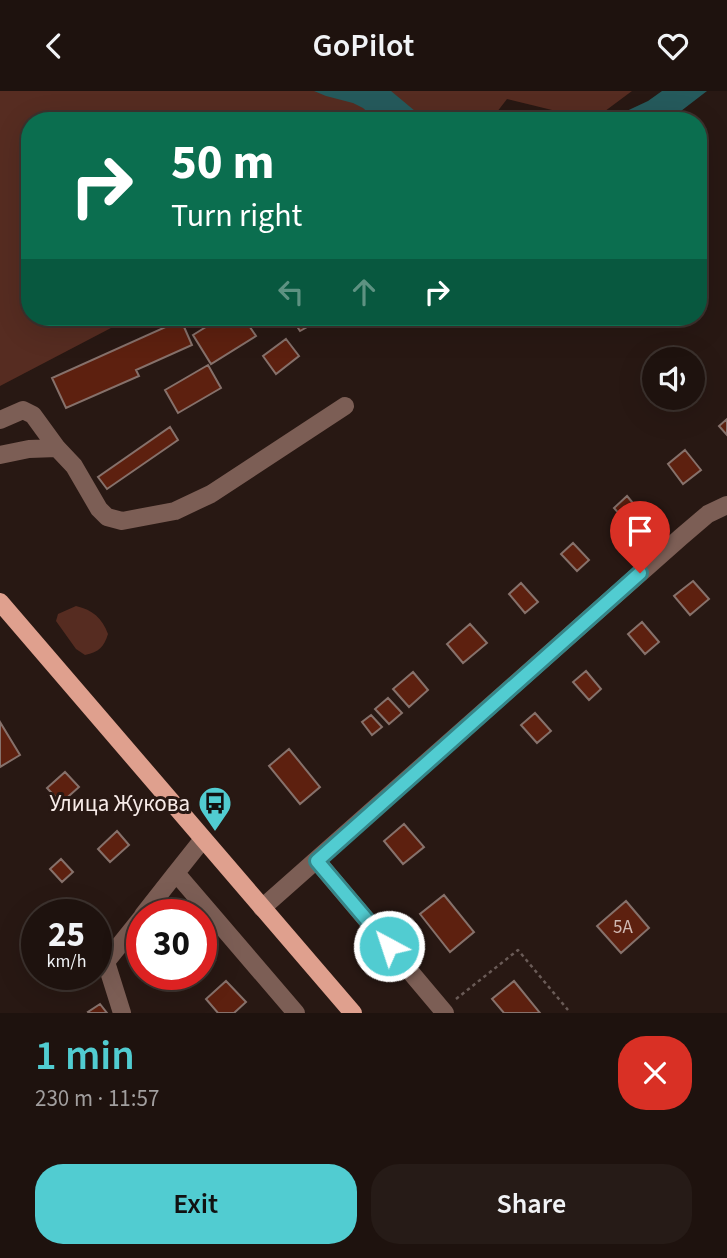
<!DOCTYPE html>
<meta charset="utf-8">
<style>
body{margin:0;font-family:"Source Sans 3",sans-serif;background:#261b17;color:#f1f3f6;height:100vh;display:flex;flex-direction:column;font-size:26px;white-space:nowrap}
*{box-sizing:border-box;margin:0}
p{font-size:23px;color:#a19e9e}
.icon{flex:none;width:38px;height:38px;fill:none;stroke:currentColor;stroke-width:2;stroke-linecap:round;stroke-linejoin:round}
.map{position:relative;height:922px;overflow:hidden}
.panel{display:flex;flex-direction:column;background:#1e120e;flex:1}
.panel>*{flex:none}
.hud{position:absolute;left:21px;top:21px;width:686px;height:214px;border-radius:28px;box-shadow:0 7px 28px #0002,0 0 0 2px #3c322e;background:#0b6e4f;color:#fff;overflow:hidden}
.controls{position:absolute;left:642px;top:256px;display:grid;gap:14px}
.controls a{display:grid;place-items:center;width:63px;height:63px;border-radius:50%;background:#1e120e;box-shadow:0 7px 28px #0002,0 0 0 2px #3c322e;font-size:35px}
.speed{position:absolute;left:21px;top:808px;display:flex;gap:14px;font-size:35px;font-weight:700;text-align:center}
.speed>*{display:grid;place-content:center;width:91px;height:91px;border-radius:50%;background:#1e120e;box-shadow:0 7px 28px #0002,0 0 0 2px #3c322e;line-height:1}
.speed small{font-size:18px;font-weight:400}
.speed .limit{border:10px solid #d22;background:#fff;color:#111}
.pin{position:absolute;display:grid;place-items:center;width:60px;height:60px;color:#fff;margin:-72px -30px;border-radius:50% 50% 50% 0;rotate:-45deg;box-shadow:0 0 7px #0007}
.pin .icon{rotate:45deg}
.me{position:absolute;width:77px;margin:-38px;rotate:320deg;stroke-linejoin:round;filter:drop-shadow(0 0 5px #0008)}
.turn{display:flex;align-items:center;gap:24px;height:147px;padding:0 35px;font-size:32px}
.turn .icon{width:91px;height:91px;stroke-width:2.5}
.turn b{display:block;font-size:49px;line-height:60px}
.lanes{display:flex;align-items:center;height:66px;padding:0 35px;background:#0003;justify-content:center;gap:35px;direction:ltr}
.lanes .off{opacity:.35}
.round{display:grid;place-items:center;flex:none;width:74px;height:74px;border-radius:28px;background:#261b17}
.summary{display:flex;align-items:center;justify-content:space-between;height:119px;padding:0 35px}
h1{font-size:42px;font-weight:600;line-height:52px;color:#51ccd1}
.cta{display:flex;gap:14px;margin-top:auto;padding:14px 35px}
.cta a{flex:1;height:80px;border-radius:28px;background:#51ccd1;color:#111;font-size:28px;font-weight:600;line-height:80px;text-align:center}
.cta a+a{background:#261b17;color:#f1f3f6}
header{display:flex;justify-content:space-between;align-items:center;height:91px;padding:0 35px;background:#1e120e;font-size:32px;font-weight:600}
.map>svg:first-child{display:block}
.green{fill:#562c21}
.water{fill:#255a5c}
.building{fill:#5d200f;stroke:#86716b;stroke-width:2}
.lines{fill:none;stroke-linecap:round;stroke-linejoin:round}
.path{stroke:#6a5b57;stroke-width:2.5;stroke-dasharray:3.5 3.5;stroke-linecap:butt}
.minor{stroke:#7c5e55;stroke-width:18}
.major{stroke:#dfa08e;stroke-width:18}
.route-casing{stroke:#358588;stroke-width:18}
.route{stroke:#51ccd1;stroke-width:12}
.labels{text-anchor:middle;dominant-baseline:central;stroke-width:6;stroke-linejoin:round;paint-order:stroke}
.number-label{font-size:19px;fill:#d0b8b2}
.poi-label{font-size:23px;fill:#f7ebe8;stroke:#281813;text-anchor:end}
</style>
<header><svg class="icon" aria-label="back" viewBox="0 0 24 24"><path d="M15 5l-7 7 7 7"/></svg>GoPilot<svg class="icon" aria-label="heart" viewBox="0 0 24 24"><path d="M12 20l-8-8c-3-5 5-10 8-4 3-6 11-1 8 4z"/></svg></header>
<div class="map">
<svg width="727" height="922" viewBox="0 0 727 922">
<rect width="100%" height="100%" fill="#281813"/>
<path class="green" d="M 0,0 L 632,0 L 593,29 L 507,8 L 490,30 L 30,30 L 30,226 L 132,226 L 0,295 Z
M 76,515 C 93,519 102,527 108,543 C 104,556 99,561 85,564 L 76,558 L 56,530 L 58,523 Z"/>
<path class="water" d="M 314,0 L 391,0 L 415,20 L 436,30 L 378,30 L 363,17 L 353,12 L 326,5 Z
M 662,0 L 707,0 L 668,30 L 609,30 L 618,24 L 648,10 Z"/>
<path class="building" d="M 222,226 L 243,226 L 256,245 L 211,273 L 193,244 Z
M 291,226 L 325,226 L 300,240 Z
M 181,229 L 192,254 L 136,279 L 139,285 L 66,317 L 52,287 Z
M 286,248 L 299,265 L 276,283 L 263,265 Z
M 208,274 L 221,297 L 178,322 L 165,299 Z
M 727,328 L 727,344 L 719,335 Z
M 170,336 L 178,349 L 107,398 L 98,386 Z
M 685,359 L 701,379 L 683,393 L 668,373 Z
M 627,405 L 643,424 L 630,435 L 614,417 Z
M 573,452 L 589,469 L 577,480 L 561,463 Z
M 693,490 L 709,508 L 690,524 L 674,505 Z
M 521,492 L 538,511 L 525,522 L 509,503 Z
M 642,531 L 659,551 L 645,563 L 628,543 Z
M 470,533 L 487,552 L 463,572 L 447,553 Z
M 586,580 L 601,598 L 589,609 L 573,591 Z
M 413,581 L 428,599 L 409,616 L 393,598 Z
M 388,607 L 402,622 L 389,633 L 375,618 Z
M 535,622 L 551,640 L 537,652 L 521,634 Z
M 371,624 L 382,636 L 372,644 L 362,631 Z
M 0,631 L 20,664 L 0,676 Z
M 289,658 L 320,696 L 300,713 L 269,675 Z
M 65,681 L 79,696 L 61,712 L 47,697 Z
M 404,733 L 424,756 L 403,773 L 384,750 Z
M 117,740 L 129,754 L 110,771 L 98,758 Z
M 61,768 L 73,781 L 62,791 L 50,778 Z
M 444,804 L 474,841 L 450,861 L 420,823 Z
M 626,810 L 649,837 L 621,862 L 597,835 Z
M 201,853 L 215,869 L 201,880 Z
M 226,890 L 246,911 L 234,922 L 218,922 L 206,908 Z
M 514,890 L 540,922 L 504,922 L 492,908 Z
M 100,913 L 107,922 L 89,922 L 88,921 Z"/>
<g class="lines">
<path class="path" d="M 456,908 L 518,859 L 568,919"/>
<path class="minor" d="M 0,329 L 23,319 L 33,324 L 57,357
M 0,364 L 29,358 L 57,357 L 74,375 L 99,418 L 107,426 L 122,430 L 175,420 L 211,403 L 345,315
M 203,748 L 176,782 L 296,922
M 317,770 L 445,922
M 262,817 L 681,446 L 708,423 L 727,414
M 143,824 L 176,782
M 122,922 L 106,871 L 142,826"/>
<path class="major" d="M 0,511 L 353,922"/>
</g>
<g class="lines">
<defs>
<path id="route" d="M 389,855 L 317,770 L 640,482"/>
</defs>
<use href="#route" class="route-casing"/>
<use href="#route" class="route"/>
</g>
<defs>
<symbol id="bus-pin" viewBox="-11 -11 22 30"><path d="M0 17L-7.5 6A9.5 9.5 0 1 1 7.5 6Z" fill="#51ccd1" stroke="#281813"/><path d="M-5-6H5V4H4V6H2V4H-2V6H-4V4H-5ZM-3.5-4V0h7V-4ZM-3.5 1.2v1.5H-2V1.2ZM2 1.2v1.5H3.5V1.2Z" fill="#111"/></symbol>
</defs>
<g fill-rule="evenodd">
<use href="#bus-pin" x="196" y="693" width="38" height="52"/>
</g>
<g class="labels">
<g class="number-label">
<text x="623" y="836">5А</text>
</g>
<g class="poi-label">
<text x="190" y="712">Улица Жукова</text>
</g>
</g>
</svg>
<div class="controls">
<a><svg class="icon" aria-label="sound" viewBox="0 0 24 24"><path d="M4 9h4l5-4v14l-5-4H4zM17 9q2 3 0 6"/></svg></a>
</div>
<div class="speed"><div>25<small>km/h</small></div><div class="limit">30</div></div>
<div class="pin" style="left:640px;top:482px;background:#d93025"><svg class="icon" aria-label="arrive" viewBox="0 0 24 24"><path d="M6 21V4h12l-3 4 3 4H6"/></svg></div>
<svg class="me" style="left:389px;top:855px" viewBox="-20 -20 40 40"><circle r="17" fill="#51ccd1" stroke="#fff" stroke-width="3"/><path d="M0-11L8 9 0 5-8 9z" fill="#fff"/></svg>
<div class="hud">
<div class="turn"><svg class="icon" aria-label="right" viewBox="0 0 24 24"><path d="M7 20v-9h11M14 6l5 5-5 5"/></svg><div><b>50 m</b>Turn right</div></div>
<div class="lanes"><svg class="icon off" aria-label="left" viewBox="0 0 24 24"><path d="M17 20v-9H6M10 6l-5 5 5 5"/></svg><svg class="icon off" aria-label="ahead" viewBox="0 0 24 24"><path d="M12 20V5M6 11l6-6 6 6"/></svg><svg class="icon" aria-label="right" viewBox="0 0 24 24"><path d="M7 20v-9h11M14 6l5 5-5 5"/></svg></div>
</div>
</div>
<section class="panel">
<div class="summary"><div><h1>1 min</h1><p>230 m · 11:57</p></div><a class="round" style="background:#d93025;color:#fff"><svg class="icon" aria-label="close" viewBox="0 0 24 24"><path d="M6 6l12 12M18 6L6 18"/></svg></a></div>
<div class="cta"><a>Exit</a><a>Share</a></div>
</section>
